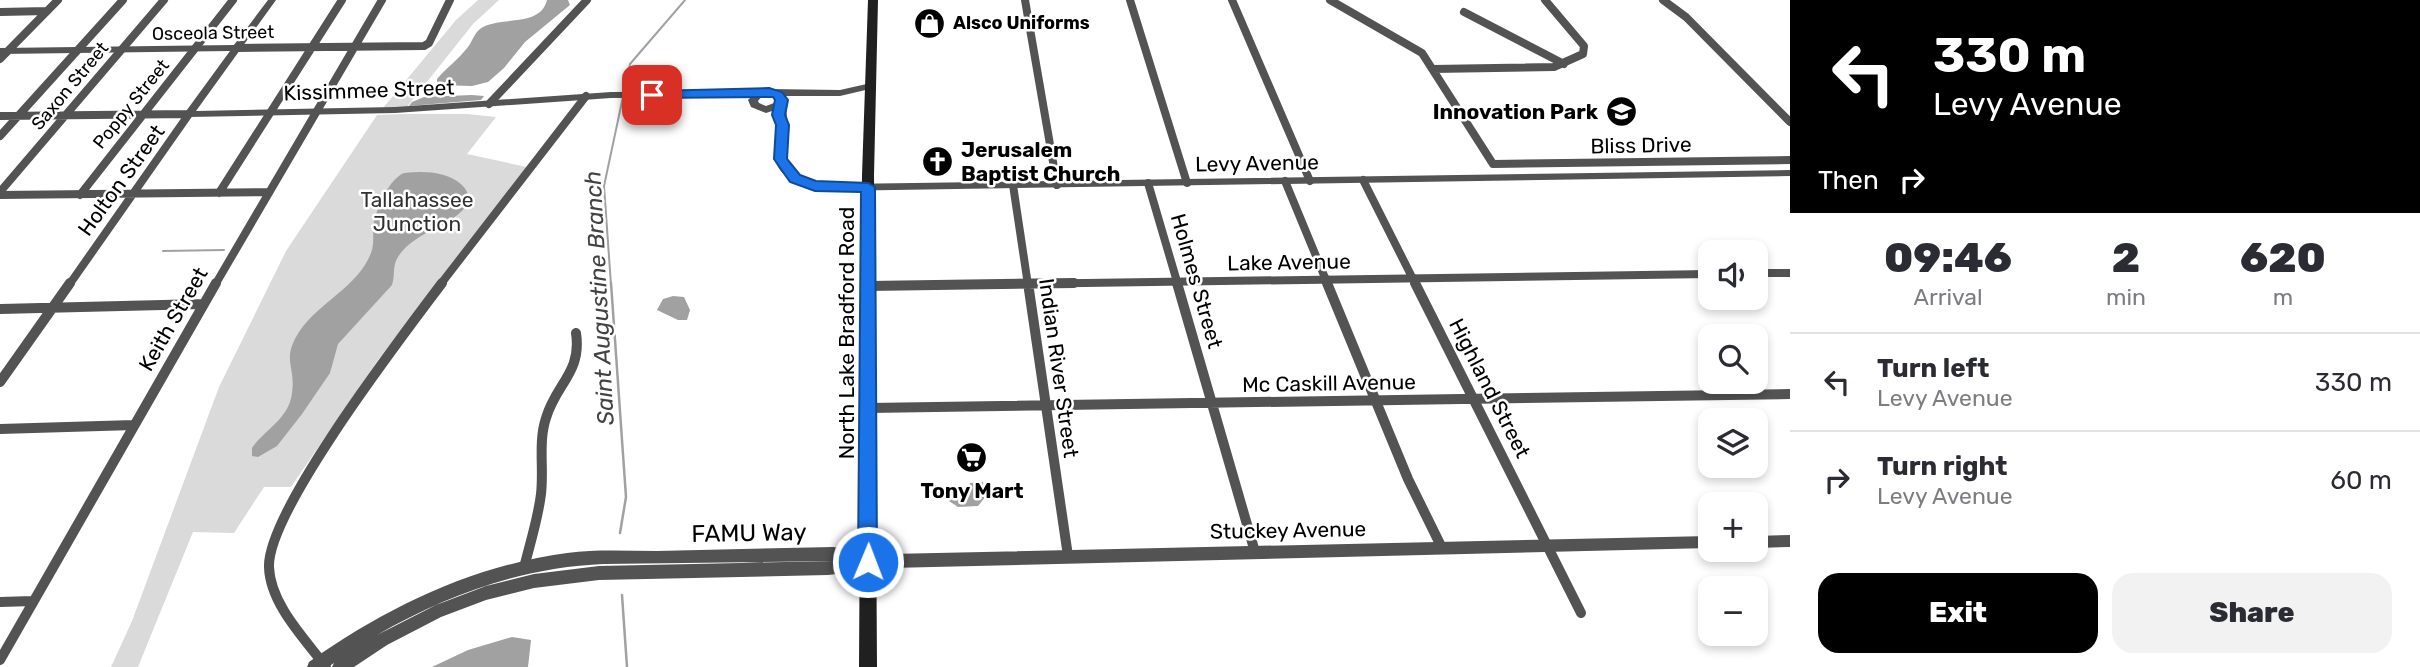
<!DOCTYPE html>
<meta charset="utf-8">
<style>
body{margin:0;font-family:Rubik,sans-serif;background:#f2f2f3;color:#2b2b33;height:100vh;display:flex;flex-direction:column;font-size:26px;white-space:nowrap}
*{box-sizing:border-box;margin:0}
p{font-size:23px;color:#7c7c81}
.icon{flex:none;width:38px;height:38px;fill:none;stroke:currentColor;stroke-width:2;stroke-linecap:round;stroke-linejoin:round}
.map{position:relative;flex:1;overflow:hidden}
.side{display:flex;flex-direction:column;background:#fff;width:630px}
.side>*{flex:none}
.guide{background:#000;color:#fff;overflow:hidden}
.tools{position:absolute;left:1698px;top:240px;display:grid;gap:14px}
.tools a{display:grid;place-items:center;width:70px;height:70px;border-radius:14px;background:#fff;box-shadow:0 4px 10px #0003;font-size:35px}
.pin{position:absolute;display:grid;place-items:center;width:60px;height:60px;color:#fff;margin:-30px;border-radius:14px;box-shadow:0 4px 10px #0006}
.me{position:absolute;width:77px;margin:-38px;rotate:1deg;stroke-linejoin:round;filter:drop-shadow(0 0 5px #0008)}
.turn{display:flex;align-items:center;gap:24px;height:147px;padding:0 28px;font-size:32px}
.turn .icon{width:91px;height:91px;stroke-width:2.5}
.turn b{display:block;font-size:49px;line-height:60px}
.then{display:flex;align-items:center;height:66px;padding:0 28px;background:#0003;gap:14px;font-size:26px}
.eta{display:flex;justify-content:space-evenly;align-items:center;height:119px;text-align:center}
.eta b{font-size:42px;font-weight:800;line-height:49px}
.primary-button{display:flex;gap:14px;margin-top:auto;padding:14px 28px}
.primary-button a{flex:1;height:80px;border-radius:21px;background:#000;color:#fff;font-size:28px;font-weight:800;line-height:80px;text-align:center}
.primary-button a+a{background:#f2f2f3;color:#2b2b33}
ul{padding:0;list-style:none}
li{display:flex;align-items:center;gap:21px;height:98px;padding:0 28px;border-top:2px solid #e1e1e2}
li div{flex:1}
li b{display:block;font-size:26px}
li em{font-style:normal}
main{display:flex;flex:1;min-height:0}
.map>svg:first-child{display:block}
.green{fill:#dadada}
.water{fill:#a1a1a1}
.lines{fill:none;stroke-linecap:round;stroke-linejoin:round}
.stream-far1{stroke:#a1a1a1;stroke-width:2}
.stream{stroke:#a1a1a1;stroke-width:2.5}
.minor-far1{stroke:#535353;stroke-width:8}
.minor{stroke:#535353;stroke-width:10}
.tertiary{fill:#535353;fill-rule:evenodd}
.secondary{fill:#202020;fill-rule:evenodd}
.route{fill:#1a73e8;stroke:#114b97;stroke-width:2}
.labels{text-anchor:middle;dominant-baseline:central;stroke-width:5;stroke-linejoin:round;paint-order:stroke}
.far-poi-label{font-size:18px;font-weight:bold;fill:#000;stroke:#fff;text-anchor:start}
.far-street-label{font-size:18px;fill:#000;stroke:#fff}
.street-label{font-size:21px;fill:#000;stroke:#fff}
.poi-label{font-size:21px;font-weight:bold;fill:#000;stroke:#fff;text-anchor:end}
.park-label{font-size:21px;fill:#313131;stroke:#fff}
.water-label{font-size:23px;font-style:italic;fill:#424242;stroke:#fff}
.near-street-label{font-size:24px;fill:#000;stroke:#fff}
</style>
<main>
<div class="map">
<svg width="1790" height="667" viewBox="0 0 1790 667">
<rect width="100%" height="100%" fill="#fff"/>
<path class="green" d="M 478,0 L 499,0 L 473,24 L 407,107 L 383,108 L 456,20 Z
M 403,114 L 467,114 L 496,117 L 467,154 L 527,167 L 378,360 L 291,487 L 264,487 L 234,533 L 193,532 L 138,667 L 111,667 L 132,621 L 219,387 L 286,251 L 377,115 Z"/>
<path class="water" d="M 547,0 L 568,0 L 570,5 L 525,42 L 504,68 L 488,82 L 472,86 L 437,85 L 437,79 C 446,68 459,59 468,47 C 474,39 474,31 485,26 C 505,17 541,26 547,0 Z
M 472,95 L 484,96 L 481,100 L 409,106 L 412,102 L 424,97 Z
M 404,173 C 423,171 447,171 462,185 C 486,209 434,228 421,236 C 413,241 405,247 400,254 C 391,266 396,274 392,285 L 338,344 L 330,373 L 302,414 L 277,446 L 258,457 L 252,456 L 252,448 C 265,429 289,419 292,393 C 296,366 281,360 299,332 C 319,302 358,287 371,253 C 375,243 372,232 374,222 C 378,206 389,179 404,173 Z
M 673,296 L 684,297 L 690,310 L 687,320 L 678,320 L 657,310 L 663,299 Z
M 983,482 L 986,496 L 978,506 L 958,507 L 949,501 L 950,498 L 957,500 L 958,494 L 969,487 L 970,483 Z
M 512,637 L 531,640 L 528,667 L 432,667 L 468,650 Z"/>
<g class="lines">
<path class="stream-far1" d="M 163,251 L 224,250
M 611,285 L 604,186 L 630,64 L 685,0"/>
<path class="stream" d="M 611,283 L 626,497 L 620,533
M 622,595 L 627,667"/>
<path class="minor-far1" d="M 1025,0 L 1057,185
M 1130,0 L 1187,183
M 1232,0 L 1310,181
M 1330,0 L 1422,53 L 1493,164 L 1790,160
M 1663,0 L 1686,17 L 1790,122
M 0,12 L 47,11
M 1464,12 L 1564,64
M 237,48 L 424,46 L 429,43 L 450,0
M 0,59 L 58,0
M 1433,69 L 1554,67 L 1583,54 L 1584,46 L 1545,0
M 489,104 L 587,0
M 0,116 L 189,114
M 0,136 L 123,0
M 1363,180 L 1416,285
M 1285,181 L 1328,285
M 1148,183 L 1178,285
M 1013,185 L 1028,285
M 0,192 L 164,0
M 219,193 L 342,0
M 0,195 L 269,192
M 80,195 L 233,0
M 1755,273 L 1790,273
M 69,285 L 189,114
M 215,285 L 382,0
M 440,285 L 586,96
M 951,285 L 1710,274"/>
<path class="minor" d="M 1028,283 L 1068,556
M 1177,283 L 1255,552
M 1327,283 L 1408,479 L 1442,548
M 1415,283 L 1581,613
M 869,286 L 1074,283
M 0,309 L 203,304
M 0,382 L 70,283
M 869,408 L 1790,394
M 0,429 L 134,425
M 524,568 C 530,543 538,519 541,494 C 544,468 538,442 546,418 C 556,384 582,372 576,333
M 0,602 L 33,601
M 0,660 L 216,283
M 326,667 C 305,639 270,604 269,567 C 267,511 404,334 442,283"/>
<path class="tertiary" d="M 268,0 L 276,0 L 196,111 L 395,107 L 611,92 L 759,91 L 769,89 L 840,90 L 871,83 L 876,86 L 874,88 L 840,96 L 784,96 C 785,105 787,114 788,124 C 789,135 783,147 785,158 C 789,181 825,184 843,184 L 1790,170 L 1790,176 L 831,191 C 811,189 782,183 775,160 C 772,150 778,137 778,126 C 778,121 776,115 775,110 L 766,113 L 751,107 L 748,100 L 751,97 L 611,98 L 395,113 L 189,117 L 184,114 L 230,51 L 0,54 L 0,48 L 234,45 ZM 768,95 L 775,98 L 774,103 L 766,106 L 759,103 L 758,101 L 762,96 Z
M 1790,535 L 1790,547 L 1755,548 L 1755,536 Z
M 1710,536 L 1710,548 L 890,568 L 828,575 L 599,580 L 534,588 L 486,600 L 441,617 L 387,645 L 354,667 L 332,667 L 334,663 L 328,667 L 307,667 L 309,662 C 387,607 472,566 567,553 C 597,549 627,551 657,551 C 716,550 774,548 833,547 L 855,550 L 872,556 L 890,554 ZM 834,561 L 599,566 L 534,574 L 486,586 L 436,605 L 377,635 C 447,595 523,567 604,564 Z"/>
<path class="secondary" d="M 868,0 L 878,0 L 874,175 L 877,667 L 859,667 L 862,175 Z"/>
</g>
<path class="route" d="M 769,88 L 782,92 L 788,100 L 785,115 L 789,125 L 787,159 L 800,175 L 816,181 L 868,183 L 875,187 L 877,562 L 874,568 L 868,570 L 861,568 L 858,562 L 861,192 L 815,191 L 790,182 L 774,159 L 776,125 L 772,115 L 775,100 L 773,97 L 652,98 L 645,95 L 652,91 Z"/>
<defs>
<symbol id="shop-disc" viewBox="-11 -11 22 22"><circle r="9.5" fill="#000" stroke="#fff"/><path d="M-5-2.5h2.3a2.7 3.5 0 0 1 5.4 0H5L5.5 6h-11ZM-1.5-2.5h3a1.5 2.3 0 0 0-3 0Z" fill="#fff"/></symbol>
<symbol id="university-disc" viewBox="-11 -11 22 22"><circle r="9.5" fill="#000" stroke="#fff"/><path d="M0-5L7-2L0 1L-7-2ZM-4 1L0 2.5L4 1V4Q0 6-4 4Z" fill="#fff"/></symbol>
<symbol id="church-disc" viewBox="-11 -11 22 22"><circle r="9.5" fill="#000" stroke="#fff"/><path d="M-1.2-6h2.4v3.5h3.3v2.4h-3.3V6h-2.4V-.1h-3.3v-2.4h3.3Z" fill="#fff"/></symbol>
<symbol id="supermarket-disc" viewBox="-11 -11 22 22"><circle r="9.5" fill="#000" stroke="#fff"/><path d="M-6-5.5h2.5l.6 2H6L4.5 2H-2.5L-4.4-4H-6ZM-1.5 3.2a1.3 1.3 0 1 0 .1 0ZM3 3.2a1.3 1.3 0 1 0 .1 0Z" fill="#fff"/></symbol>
</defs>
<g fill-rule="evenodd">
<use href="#shop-disc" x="912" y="6" width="35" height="35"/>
<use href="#university-disc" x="1604" y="94" width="35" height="35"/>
<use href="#church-disc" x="920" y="144" width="35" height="35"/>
<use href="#supermarket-disc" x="954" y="440" width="35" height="35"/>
</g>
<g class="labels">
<g class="far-poi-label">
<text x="953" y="23">Alsco Uniforms</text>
</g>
<g class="far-street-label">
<text transform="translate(213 33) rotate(-1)">Osceola Street</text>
<text transform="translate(70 86) rotate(-50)">Saxon Street</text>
<text transform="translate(131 104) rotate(-51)">Poppy Street</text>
</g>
<g class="street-label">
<text transform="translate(369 90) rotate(-2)">Kissimmee Street</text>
<text transform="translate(1641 145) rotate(-1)">Bliss Drive</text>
<text transform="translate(1257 163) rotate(-1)">Levy Avenue</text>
<text transform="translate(121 180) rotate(-54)">Holton Street</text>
<text transform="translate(1289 262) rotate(-1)">Lake Avenue</text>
<text transform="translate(1197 281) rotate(74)">Holmes Street</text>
<text transform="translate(173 319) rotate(-60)">Keith Street</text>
<text transform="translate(846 333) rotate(-90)">North Lake Bradford Road</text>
<text transform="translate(1059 368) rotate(82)">Indian River Street</text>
<text transform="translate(1329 383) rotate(-1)">Mc Caskill Avenue</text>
<text transform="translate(1490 388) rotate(63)">Highland Street</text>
<text transform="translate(1288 530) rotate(-1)">Stuckey Avenue</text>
</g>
<g class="poi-label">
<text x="1598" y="111">Innovation Park</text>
<text x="961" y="149" text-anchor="start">Jerusalem<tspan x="961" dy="24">Baptist Church</tspan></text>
<text x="972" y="490" text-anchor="middle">Tony Mart</text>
</g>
<g class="park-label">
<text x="417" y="199">Tallahassee<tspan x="417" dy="24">Junction</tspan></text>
</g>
<g class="water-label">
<text transform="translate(599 298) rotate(-93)">Saint Augustine Branch</text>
</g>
<g class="near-street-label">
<text transform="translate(749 533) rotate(-1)">FAMU Way</text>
</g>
</g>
</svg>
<div class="tools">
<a><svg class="icon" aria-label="sound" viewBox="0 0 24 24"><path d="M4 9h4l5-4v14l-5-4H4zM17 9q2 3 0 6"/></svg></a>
<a><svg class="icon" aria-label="search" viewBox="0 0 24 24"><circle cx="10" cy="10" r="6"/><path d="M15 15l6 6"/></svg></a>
<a><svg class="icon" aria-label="layers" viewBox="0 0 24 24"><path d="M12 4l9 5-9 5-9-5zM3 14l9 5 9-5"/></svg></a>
<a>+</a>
<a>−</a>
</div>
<div class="pin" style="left:652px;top:95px;background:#d93025"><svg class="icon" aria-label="arrive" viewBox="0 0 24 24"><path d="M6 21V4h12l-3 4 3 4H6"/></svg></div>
<svg class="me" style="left:868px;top:562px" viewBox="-20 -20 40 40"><circle r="17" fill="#1a73e8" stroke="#fff" stroke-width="3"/><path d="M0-11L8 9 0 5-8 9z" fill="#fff"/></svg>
</div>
<section class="side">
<div class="guide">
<div class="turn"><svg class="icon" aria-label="left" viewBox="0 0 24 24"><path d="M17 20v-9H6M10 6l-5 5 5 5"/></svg><div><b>330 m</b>Levy Avenue</div></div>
<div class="then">Then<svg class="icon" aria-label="right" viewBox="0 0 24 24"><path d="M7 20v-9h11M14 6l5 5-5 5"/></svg></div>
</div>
<div class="eta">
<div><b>09:46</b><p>Arrival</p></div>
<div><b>2</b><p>min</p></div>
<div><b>620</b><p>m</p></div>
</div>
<ul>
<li><svg class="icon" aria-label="left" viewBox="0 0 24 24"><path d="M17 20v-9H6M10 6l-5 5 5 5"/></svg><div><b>Turn left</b><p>Levy Avenue</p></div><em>330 m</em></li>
<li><svg class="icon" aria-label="right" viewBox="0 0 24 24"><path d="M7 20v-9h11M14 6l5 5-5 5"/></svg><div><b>Turn right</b><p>Levy Avenue</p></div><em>60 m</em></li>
</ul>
<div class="primary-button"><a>Exit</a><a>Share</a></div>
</section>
</main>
